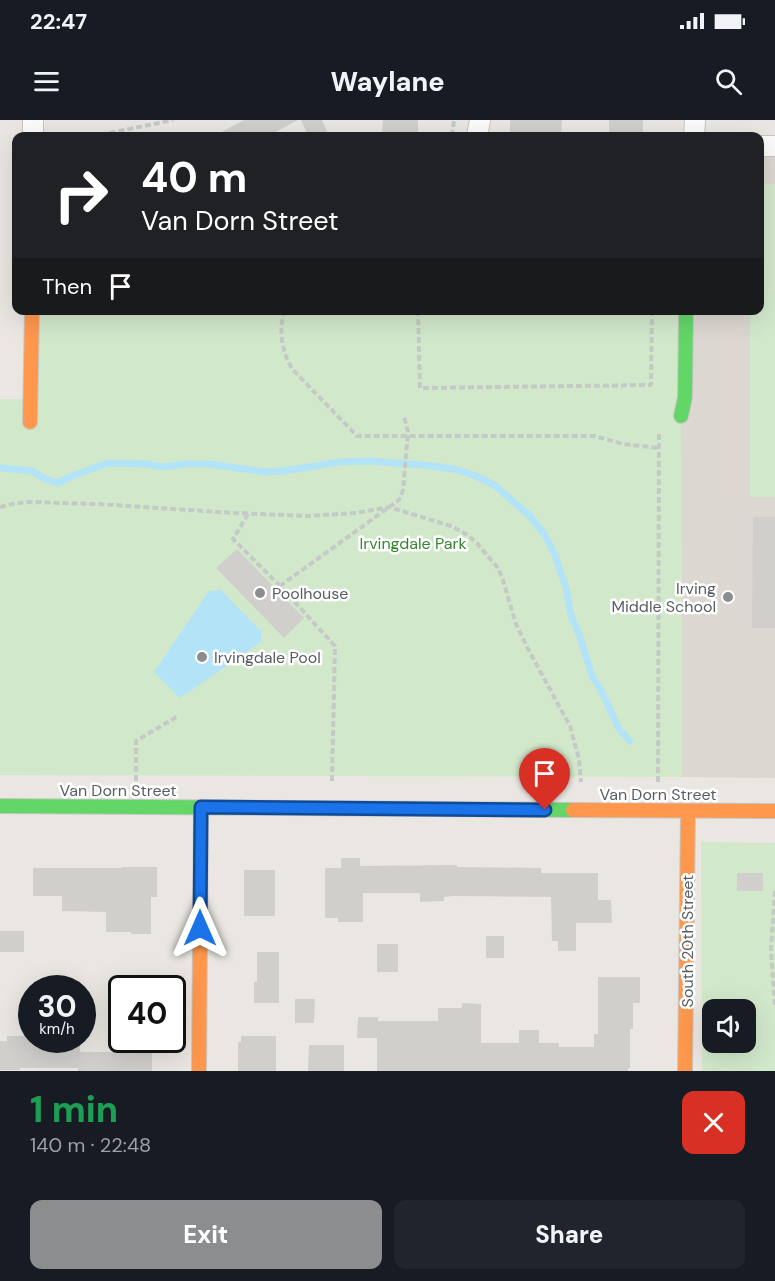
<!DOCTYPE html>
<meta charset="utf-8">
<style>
body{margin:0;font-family:"DM Sans",sans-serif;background:#20242c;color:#f1f3f6;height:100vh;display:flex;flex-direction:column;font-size:22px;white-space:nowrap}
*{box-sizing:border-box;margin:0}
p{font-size:20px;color:#9ea1a6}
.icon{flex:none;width:33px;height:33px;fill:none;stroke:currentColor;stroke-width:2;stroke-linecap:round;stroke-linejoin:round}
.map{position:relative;height:951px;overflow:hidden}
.sheet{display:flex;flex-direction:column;background:#171b24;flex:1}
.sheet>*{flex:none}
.guide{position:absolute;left:12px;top:12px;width:752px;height:183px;border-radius:12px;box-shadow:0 6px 24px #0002;background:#202124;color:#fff;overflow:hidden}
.controls{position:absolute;left:702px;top:879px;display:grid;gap:12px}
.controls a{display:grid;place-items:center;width:54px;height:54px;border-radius:12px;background:#171b24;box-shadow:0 6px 24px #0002;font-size:30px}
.speed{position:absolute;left:18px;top:855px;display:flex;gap:12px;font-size:30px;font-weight:700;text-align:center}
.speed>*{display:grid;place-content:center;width:78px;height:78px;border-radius:50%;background:#171b24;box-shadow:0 6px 24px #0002;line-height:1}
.speed small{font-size:15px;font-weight:400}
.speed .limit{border:3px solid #111;border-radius:9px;background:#fff;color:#111}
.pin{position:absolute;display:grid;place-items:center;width:51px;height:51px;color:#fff;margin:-62px -26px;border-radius:50% 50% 50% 0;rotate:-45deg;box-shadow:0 0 6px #0007}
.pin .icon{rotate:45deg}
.me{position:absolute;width:66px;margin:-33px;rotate:0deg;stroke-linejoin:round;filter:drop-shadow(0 0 4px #0008)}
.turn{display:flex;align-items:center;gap:21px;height:126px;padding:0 30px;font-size:27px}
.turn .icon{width:78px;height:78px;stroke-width:2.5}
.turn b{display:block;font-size:42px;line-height:51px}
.then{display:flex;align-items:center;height:57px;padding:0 30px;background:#0003;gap:12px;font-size:22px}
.round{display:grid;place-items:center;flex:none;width:63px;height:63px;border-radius:12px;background:#20242c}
.head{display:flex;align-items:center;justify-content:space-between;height:102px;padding:0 30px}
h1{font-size:36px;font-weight:800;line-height:45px;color:#1e9e55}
.cta{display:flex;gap:12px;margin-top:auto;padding:12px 30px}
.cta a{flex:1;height:69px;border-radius:12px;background:#8b8d8f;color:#fff;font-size:24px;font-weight:800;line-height:69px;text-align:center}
.cta a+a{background:#20242c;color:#f1f3f6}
.status{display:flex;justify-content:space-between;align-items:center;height:42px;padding:0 30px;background:#171b24;direction:ltr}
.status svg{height:16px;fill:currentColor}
header{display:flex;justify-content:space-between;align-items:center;height:78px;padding:0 30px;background:#171b24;font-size:27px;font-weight:800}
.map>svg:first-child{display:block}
.education{fill:#dcd7d1}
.green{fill:#d2e8cb;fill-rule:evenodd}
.water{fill:#b3e3f6}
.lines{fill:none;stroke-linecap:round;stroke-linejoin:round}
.stream{stroke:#b3e3f6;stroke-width:7}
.building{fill:#d1cfcc}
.street-casing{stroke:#c6c6c5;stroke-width:22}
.fast-casing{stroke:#c7c6c6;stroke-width:16}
.slow-casing{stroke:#c7c6c6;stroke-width:16}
.path{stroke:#c4cac6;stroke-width:4;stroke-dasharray:6 3;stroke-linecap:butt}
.street{stroke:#fcfbfb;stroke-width:20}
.fast{stroke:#63d668;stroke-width:14}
.slow{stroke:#ff974d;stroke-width:14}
.route-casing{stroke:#114b97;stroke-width:15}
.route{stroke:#1a73e8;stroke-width:10}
.poi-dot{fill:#8b8d8f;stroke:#fff;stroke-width:2}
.labels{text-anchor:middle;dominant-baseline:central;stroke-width:5;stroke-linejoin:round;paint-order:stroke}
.park-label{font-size:16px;fill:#33862c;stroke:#fff}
.poi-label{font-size:16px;fill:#585d62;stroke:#fff;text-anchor:start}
.street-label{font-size:16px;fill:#585d62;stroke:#fff}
</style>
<div class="status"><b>22:47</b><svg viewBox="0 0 49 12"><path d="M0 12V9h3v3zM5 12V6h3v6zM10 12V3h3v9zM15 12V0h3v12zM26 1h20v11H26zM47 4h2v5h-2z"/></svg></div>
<header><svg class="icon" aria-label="menu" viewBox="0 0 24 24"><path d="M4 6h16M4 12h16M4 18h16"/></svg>Waylane<svg class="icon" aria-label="search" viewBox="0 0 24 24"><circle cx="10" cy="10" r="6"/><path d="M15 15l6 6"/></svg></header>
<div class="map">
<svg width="775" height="951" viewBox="0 0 775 951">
<rect width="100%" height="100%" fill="#eae7e2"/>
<path class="education" d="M 759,26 L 775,26 L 775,658 L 682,657 L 681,296 L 686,191 L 759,190 Z"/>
<path class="green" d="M 759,64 L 775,64 L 775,377 L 750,377 L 750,191 L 759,190 Z
M 32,191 L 686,191 L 681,297 L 682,657 L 0,655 L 0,279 L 30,279 Z
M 701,722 L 775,723 L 775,951 L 702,951 ZM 712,890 L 746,890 L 746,922 L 712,922 Z"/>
<path class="water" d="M 221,470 L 261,511 L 261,522 L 180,578 L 154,552 L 209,471 Z"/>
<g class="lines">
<path class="stream" d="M 0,348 L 32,351 L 45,359 L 58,363 L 72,356 L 108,343 L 146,344 L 164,347 L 183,344 L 209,344 L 264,352 L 284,351 L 339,342 L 370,341 L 434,346 L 458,350 L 476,356 L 494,365 L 530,396 L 544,414 L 555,435 L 566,468 L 571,495 L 580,517 L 592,556 L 601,570 L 619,609 L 630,621"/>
</g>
<path class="building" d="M 244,0 L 298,0 L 268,16 L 214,16 Z
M 301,0 L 322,0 L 329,16 L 308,16 Z
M 383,0 L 418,0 L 418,16 L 382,16 Z
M 510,0 L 562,0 L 561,16 L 510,15 Z
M 609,0 L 643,0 L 643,16 L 609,16 Z
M 753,397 L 775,397 L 775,508 L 752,508 Z
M 237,429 L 304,498 L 284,518 L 216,448 Z
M 341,738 L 360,738 L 360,746 L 457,745 L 457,747 L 541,748 L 541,753 L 598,753 L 598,780 L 611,780 L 612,803 L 576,803 L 576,831 L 558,831 L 558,821 L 552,821 L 551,777 L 453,776 L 444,777 L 444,781 L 420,782 L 420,773 L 363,773 L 363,802 L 338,802 L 338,798 L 325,798 L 325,748 L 341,748 Z
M 122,747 L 157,747 L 157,777 L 151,777 L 151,814 L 131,814 L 131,812 L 106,812 L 106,792 L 62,791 L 62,776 L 33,776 L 33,748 L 122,748 Z
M 244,750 L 275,750 L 275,796 L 244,796 Z
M 737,753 L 763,753 L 763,771 L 737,771 Z
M 0,811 L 24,811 L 24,832 L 0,832 Z
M 486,816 L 504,816 L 504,838 L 486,838 Z
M 377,824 L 398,824 L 398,852 L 377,852 Z
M 257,832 L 279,832 L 279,883 L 254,883 L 254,862 L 257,862 Z
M 598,857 L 640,857 L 640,883 L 633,883 L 633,909 L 630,909 L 630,948 L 628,948 L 628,951 L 377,951 L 377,918 L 357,918 L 358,897 L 378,897 L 378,901 L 438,901 L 438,888 L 462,888 L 462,883 L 481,884 L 481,923 L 519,923 L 519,910 L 539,910 L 539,923 L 559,923 L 559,927 L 594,927 L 594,914 L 598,914 Z
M 295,879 L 315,879 L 314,903 L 295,903 Z
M 7,916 L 28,916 L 28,920 L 80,920 L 80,932 L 122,932 L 123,920 L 146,920 L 146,925 L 152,925 L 152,951 L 78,951 L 78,948 L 20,948 L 20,950 L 0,950 L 0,921 L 7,921 Z
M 241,916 L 276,916 L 276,951 L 238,951 L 238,922 L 241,922 Z
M 309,925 L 344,925 L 344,951 L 308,951 Z"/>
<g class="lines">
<defs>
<path id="street" d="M 33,16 L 33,0
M 477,16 L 480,0
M 694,16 L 695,0
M 759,26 L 775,26"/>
<path id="fast" d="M 681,296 L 685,277 L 686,190
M 0,686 L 573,690"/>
<path id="slow" d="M 30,302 L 32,190
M 573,690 L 775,691
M 199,951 L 201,687
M 685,951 L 688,691"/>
</defs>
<use href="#street" class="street-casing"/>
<use href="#fast" class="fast-casing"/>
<use href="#slow" class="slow-casing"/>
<path class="path" d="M 83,16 L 95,16 L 173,0
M 452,16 L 454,0
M 284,190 C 279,212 281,231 293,250 L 357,316 L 595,316 L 623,324 L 659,328
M 418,190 L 420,268 L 651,265 L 652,190
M 0,387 L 16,383 L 29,382 L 98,384 L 234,393 L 306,396 L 356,393 L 389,387 L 451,406 L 466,414 L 476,422 L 497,447 L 502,457 L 516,504 L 529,531 L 570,606 L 579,639 L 581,662
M 248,394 L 233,419 L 280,466
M 136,661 L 136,621 L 178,596
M 332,661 L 335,526 L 280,466 L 399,380 L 403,370 L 408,312 L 404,296
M 658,662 L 659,311
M 775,771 L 771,830 L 775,886"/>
<use href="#street" class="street"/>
<use href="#fast" class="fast"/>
<use href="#slow" class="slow"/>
</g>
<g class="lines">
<defs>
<path id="route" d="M 200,808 L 201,687 L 545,690"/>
</defs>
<use href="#route" class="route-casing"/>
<use href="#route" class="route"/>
</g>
<g class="poi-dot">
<circle cx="260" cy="473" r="6"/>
<circle cx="728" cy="477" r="6"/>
<circle cx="202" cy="537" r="6"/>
</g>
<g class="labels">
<g class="park-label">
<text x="413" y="423">Irvingdale Park</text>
</g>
<g class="poi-label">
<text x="716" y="468" text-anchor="end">Irving<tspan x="716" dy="18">Middle School</tspan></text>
<text x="272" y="473">Poolhouse</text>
<text x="214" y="537">Irvingdale Pool</text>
</g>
<g class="street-label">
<text x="118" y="670">Van Dorn Street</text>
<text x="658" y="674">Van Dorn Street</text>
<text transform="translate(687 821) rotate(-90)">South 20th Street</text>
</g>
</g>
</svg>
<div class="controls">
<a><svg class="icon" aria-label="sound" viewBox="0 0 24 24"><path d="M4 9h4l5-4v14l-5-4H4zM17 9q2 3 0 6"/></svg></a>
</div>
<div class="speed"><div>30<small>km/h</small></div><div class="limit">40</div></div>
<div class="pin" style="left:545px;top:690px;background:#d93025"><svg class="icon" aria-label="arrive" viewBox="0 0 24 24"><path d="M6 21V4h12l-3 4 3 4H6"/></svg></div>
<svg class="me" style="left:200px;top:808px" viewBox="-20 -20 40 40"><path d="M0-17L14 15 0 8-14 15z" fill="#1a73e8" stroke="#fff" stroke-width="4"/></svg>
<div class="guide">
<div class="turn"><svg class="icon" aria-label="right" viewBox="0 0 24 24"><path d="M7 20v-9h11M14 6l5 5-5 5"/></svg><div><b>40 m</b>Van Dorn Street</div></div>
<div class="then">Then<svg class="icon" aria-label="arrive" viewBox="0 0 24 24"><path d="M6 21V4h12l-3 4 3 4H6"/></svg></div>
</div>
</div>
<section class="sheet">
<div class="head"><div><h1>1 min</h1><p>140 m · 22:48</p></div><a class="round" style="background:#d93025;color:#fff"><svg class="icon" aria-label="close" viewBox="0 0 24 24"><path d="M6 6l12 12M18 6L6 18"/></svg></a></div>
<div class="cta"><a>Exit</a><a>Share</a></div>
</section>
